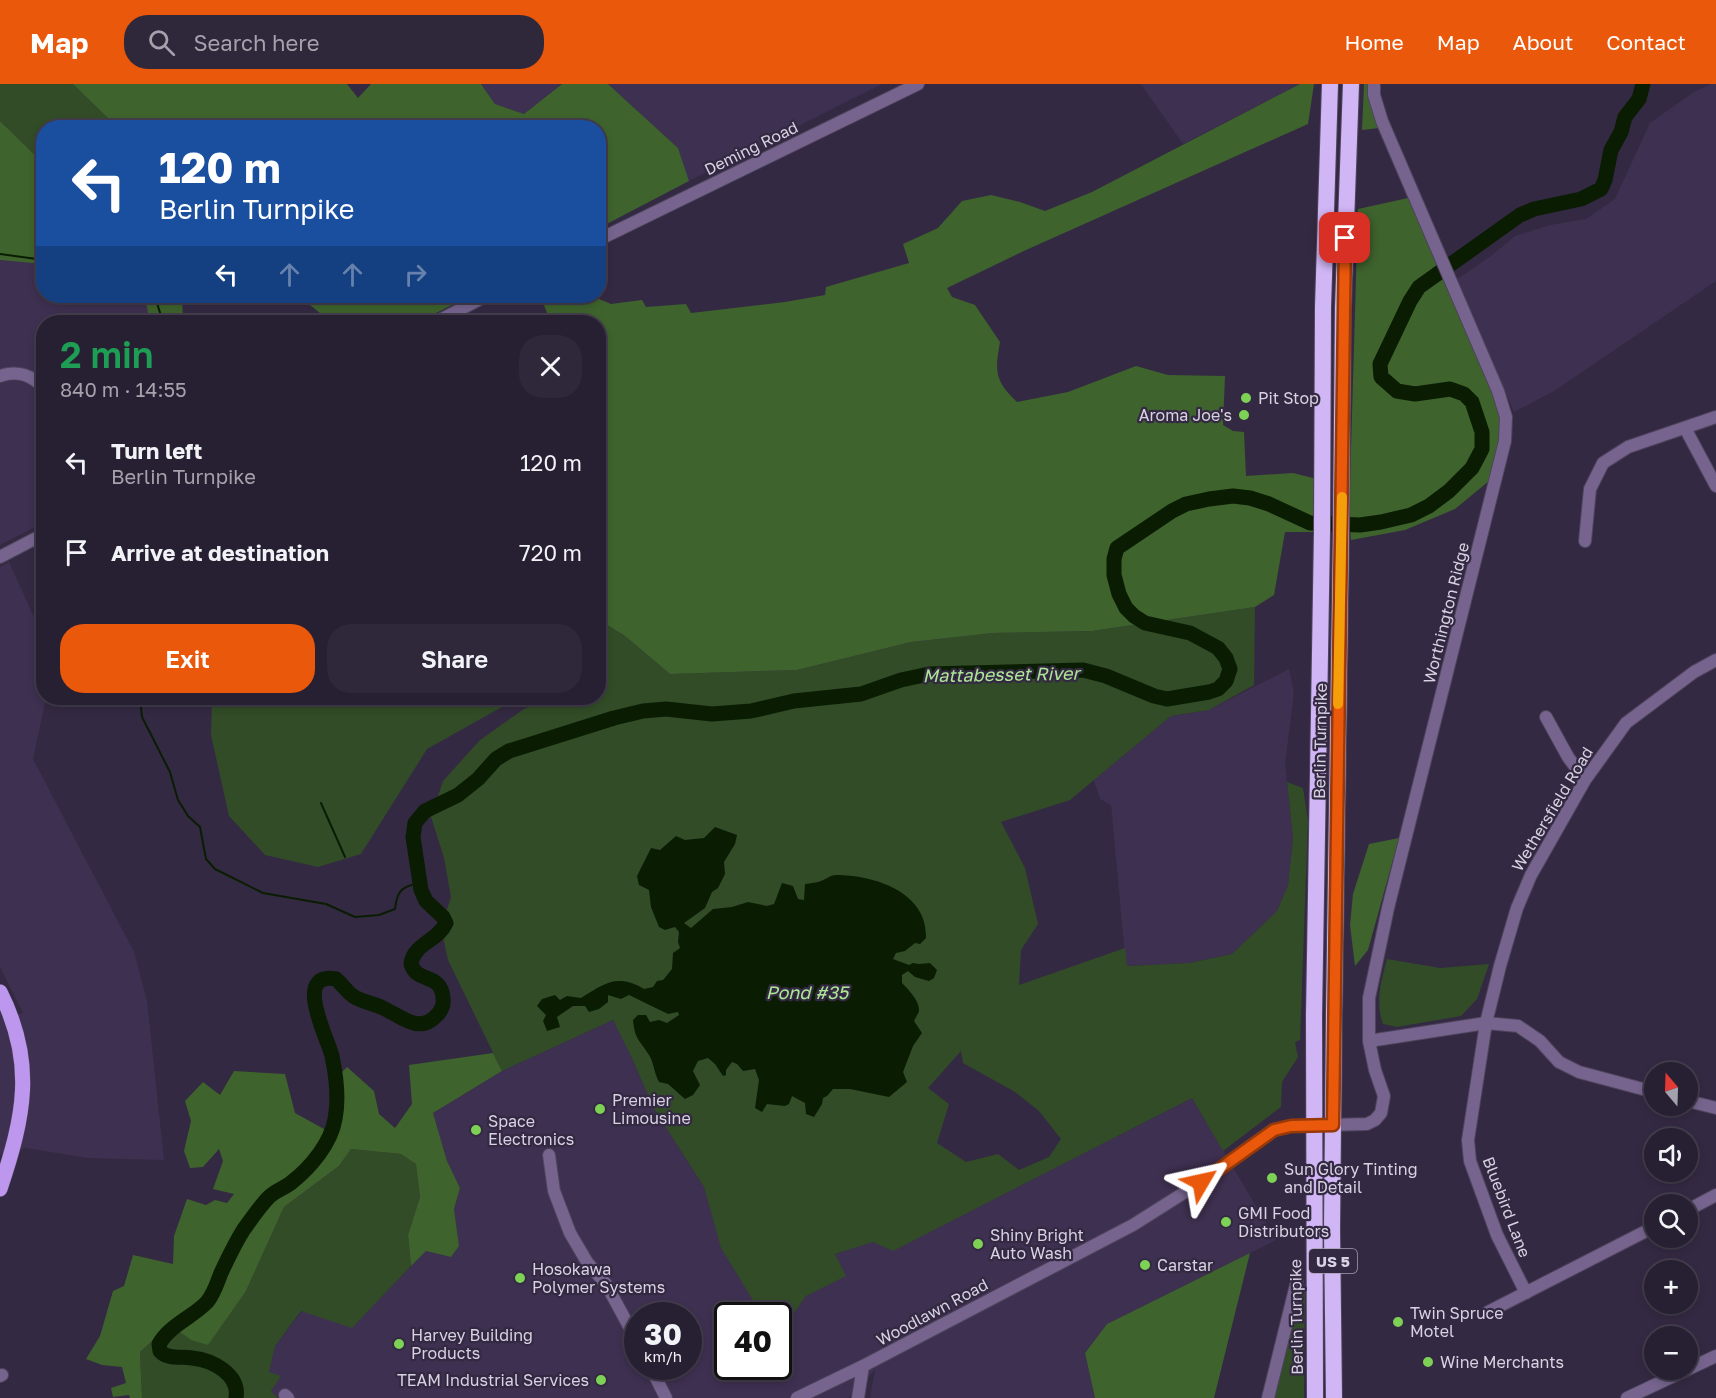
<!DOCTYPE html>
<meta charset="utf-8">
<style>
body{margin:0;font-family:"Golos Text",sans-serif;background:#2f273a;color:#f1f3f6;height:100vh;display:flex;flex-direction:column;font-size:22px;white-space:nowrap}
*{box-sizing:border-box;margin:0}
p{font-size:20px;color:#a4a2ac}
.icon{flex:none;width:33px;height:33px;fill:none;stroke:currentColor;stroke-width:2;stroke-linecap:round;stroke-linejoin:round}
.map{position:relative;flex:1;overflow:hidden}
.sheet{position:absolute;left:36px;top:231px;width:570px;height:390px;display:flex;flex-direction:column;background:#271f32;border-radius:24px;box-shadow:0 3px 9px #0003,0 0 0 2px #433d4d}
.sheet>*{flex:none}
.guide{position:absolute;left:36px;top:36px;width:570px;height:183px;border-radius:24px;box-shadow:0 3px 9px #0003,0 0 0 2px #433d4d;background:#1a4fa0;color:#fff;overflow:hidden}
.needle{width:39px;rotate:341deg}
.tools{position:absolute;left:1644px;top:978px;display:grid;gap:12px}
.tools a{display:grid;place-items:center;width:54px;height:54px;border-radius:50%;background:#271f32;box-shadow:0 3px 9px #0003,0 0 0 2px #433d4d;font-size:30px}
.speed{position:absolute;left:624px;top:1218px;display:flex;gap:12px;font-size:30px;font-weight:700;text-align:center}
.speed>*{display:grid;place-content:center;width:78px;height:78px;border-radius:50%;background:#271f32;box-shadow:0 3px 9px #0003,0 0 0 2px #433d4d;line-height:1}
.speed small{font-size:15px;font-weight:400}
.speed .limit{border:3px solid #111;border-radius:9px;background:#fff;color:#111}
.pin{position:absolute;display:grid;place-items:center;width:51px;height:51px;color:#fff;margin:-26px;border-radius:12px;box-shadow:0 3px 9px #0006}
.me{position:absolute;width:66px;margin:-33px;rotate:54deg;stroke-linejoin:round;filter:drop-shadow(0 0 4px #0008)}
.turn{display:flex;align-items:center;gap:21px;height:126px;padding:0 24px;font-size:27px}
.turn .icon{width:78px;height:78px;stroke-width:2.5}
.turn b{display:block;font-size:42px;line-height:51px}
.lanes{display:flex;align-items:center;height:57px;padding:0 24px;background:#0003;justify-content:center;gap:30px;direction:ltr}
.lanes .off{opacity:.35}
.round{display:grid;place-items:center;flex:none;width:63px;height:63px;border-radius:24px;background:#2f273a}
.headline{display:flex;align-items:center;justify-content:space-between;height:102px;padding:0 24px}
h1{font-size:36px;font-weight:600;line-height:45px;color:#1e9e55}
.primary-button{display:flex;gap:12px;margin-top:auto;padding:12px 24px}
.primary-button a{flex:1;height:69px;border-radius:24px;background:#ea580c;color:#fff;font-size:24px;font-weight:600;line-height:69px;text-align:center}
.primary-button a+a{background:#2f273a;color:#f1f3f6}
ul{padding:0;list-style:none}
li{display:flex;align-items:center;gap:18px;height:90px;padding:0 24px}
li div{flex:1}
li b{display:block;font-size:22px}
li em{font-style:normal}
header{display:flex;align-items:center;gap:36px;box-sizing:border-box;height:84px;padding:0 30px;background:#ea580c;color:#fff}
header strong{font-size:28px}
nav{display:flex;gap:33px;margin-inline-start:auto;font-size:21px}
.search{width:420px;height:54px;background:#2f273a;display:flex;align-items:center;gap:15px;box-sizing:border-box;padding:0 21px;border-radius:24px;color:#a4a2ac;font-size:22px}
.map>svg:first-child{display:block}
.built{fill:#3e3050;fill-rule:evenodd}
.green{fill:#324c27;fill-rule:evenodd}
.forest{fill:#3e632d}
.water{fill:#0a1d03}
.lines{fill:none;stroke-linecap:round;stroke-linejoin:round}
.stream{stroke:#0a1d03;stroke-width:2}
.river{stroke:#0a1d03;stroke-width:15}
.minor-casing{stroke:#4e445c;stroke-width:14}
.major-casing{stroke:#4e445c;stroke-width:16}
.highway-casing{stroke:#4e445c;stroke-width:18}
.minor{stroke:#76648e;stroke-width:12}
.major{stroke:#bd96ee;stroke-width:15}
.highway{stroke:#d0b6f5;stroke-width:16}
.route-casing{stroke:#983908;stroke-width:15}
.route{stroke:#ea580c;stroke-width:10}
.slow{stroke:#f59e0b;stroke-width:10}
.poi-dot{fill:#7dd154;stroke:#342942;stroke-width:2}
.labels{text-anchor:middle;dominant-baseline:central;stroke-width:4.5;stroke-linejoin:round;paint-order:stroke}
.shield{fill:#342942;stroke:#a79fb2;stroke-width:1.5}
.shield-label{font-size:15px;font-weight:bold;fill:#d8d2e2}
.street-label{font-size:16px;fill:#d8d2e2;stroke:#342942}
.poi-label{font-size:16px;fill:#d8d2e2;stroke:#342942;text-anchor:start}
.water-label{font-size:18px;font-style:italic;fill:#ade695;stroke:#342942}
</style>
<header>
<strong>Map</strong>
<div class="search"><svg class="icon" aria-label="search" viewBox="0 0 24 24"><circle cx="10" cy="10" r="6"/><path d="M15 15l6 6"/></svg>Search here</div>
<nav><a>Home</a><a>Map</a><a>About</a><a>Contact</a></nav>
</header>
<div class="map">
<svg width="1716" height="1314" viewBox="0 0 1716 1314">
<rect width="100%" height="100%" fill="#342942"/>
<path class="built" d="M 481,0 L 562,0 L 524,30 L 495,20 Z
M 608,0 L 882,0 L 689,97 L 678,64 Z
M 1141,0 L 1300,0 L 1183,60 Z
M 1711,0 L 1716,0 L 1716,197 L 1554,307 L 1514,328 L 1456,196 L 1491,172 L 1515,152 L 1550,141 L 1586,135 L 1615,115 L 1650,39 L 1694,8 Z
M 0,176 L 43,180 L 44,212 L 136,212 L 148,222 L 149,238 L 44,238 L 43,439 L 0,461 Z
M 9,478 L 43,553 L 44,614 L 46,614 L 33,675 L 134,868 L 147,917 L 164,1076 L 88,1074 L 26,1064 L 0,1071 L 0,927 L 4,935 L 23,929 L 0,883 L 0,483 Z
M 1289,585 L 1294,609 L 1285,680 L 1293,754 L 1288,801 L 1277,827 L 1232,870 L 1189,879 L 1126,882 L 1111,721 L 1100,715 L 1094,696 L 1171,632 L 1209,626 Z
M 613,936 L 631,972 L 654,1025 L 704,1103 L 722,1164 L 762,1231 L 728,1232 L 728,1282 L 778,1282 L 779,1235 L 790,1235 L 806,1212 L 845,1192 L 835,1170 L 873,1158 L 894,1166 L 1192,1014 L 1276,1156 L 1107,1240 L 1085,1269 L 1095,1314 L 870,1314 L 875,1286 L 848,1314 L 278,1314 L 271,1307 L 268,1288 L 275,1262 L 302,1227 L 352,1243 L 426,1167 L 451,1173 L 459,1162 L 454,1125 L 460,1104 L 447,1077 L 433,1029 L 502,987 ZM 638,1232 L 688,1232 L 688,1282 L 638,1282 Z"/>
<path class="green" d="M 0,0 L 73,0 L 117,43 L 44,44 L 43,79 L 0,37 Z
M 1255,523 L 1254,601 L 1209,626 L 1171,632 L 1070,716 L 1001,738 L 1025,784 L 1038,840 L 1021,866 L 1019,901 L 1125,864 L 1127,882 L 1189,879 L 1232,870 L 1277,827 L 1288,801 L 1293,754 L 1287,698 L 1303,704 L 1308,737 L 1300,956 L 1295,958 L 1298,973 L 1282,998 L 1281,1023 L 1223,1067 L 1192,1014 L 893,1167 L 873,1158 L 835,1170 L 846,1192 L 806,1212 L 790,1235 L 779,1235 L 778,1232 L 762,1231 L 721,1164 L 704,1103 L 654,1025 L 631,972 L 613,936 L 502,987 L 448,876 L 441,844 L 451,813 L 444,774 L 431,733 L 443,697 L 480,656 L 524,625 L 549,614 L 598,614 L 599,536 L 625,552 L 670,590 L 797,586 L 911,558 L 993,549 L 1092,547 ZM 961,967 L 963,979 L 1015,1008 L 1039,1027 L 1061,1055 L 1049,1073 L 1019,1086 L 998,1070 L 966,1078 L 937,1059 L 949,1020 L 928,1004 Z
M 212,614 L 518,614 L 427,665 L 361,770 L 318,783 L 265,771 L 229,732 L 211,651 Z
M 1387,875 L 1440,884 L 1489,880 L 1477,915 L 1461,932 L 1397,943 L 1383,940 C 1375,918 1381,898 1387,875 Z
M 351,1065 L 401,1070 L 416,1080 L 420,1113 L 408,1151 L 411,1182 L 352,1244 L 301,1227 L 275,1262 L 269,1288 L 281,1292 L 271,1307 L 278,1314 L 142,1314 L 140,1268 L 151,1258 L 177,1246 L 191,1256 L 246,1207 L 284,1123 L 339,1082 Z
M 1305,1200 L 1304,1314 L 1273,1314 L 1299,1201 Z"/>
<path class="forest" d="M 73,0 L 347,0 L 358,14 L 371,0 L 481,0 L 495,20 L 524,30 L 562,0 L 608,0 L 678,64 L 689,97 L 599,144 L 598,44 L 117,43 Z
M 1300,0 L 1314,0 L 1308,40 L 1026,166 L 947,204 L 952,213 L 975,221 L 1000,258 C 995,287 994,296 1017,318 L 1068,308 L 1136,282 L 1168,291 L 1225,292 L 1223,341 L 1233,347 L 1244,348 L 1246,392 L 1293,389 L 1317,395 L 1314,448 L 1285,448 L 1274,511 L 1255,523 L 1092,547 L 993,549 L 911,558 L 797,586 L 670,590 L 625,552 L 599,536 L 598,238 L 551,238 L 540,212 L 592,212 L 611,220 L 642,216 L 646,223 L 686,220 L 691,229 L 785,218 L 825,211 L 826,203 L 909,179 L 903,160 L 938,144 L 962,117 L 991,111 L 1020,118 L 1045,127 L 1092,108 Z
M 1364,0 L 1371,0 L 1379,44 L 1362,46 Z
M 0,37 L 43,79 L 43,180 L 0,176 Z
M 1408,114 L 1497,321 L 1502,347 L 1489,397 L 1455,425 L 1405,446 L 1351,456 L 1349,433 L 1358,125 Z
M 136,212 L 182,212 L 183,238 L 149,238 L 147,222 Z
M 299,212 L 470,212 L 418,238 L 331,238 Z
M 1399,754 L 1368,866 L 1355,882 L 1350,841 L 1353,810 L 1369,760 Z
M 493,969 L 502,987 L 433,1029 L 447,1077 L 460,1104 L 454,1125 L 459,1162 L 451,1173 L 426,1167 L 411,1182 L 408,1151 L 420,1113 L 416,1080 L 401,1070 L 351,1065 L 339,1082 L 284,1123 L 246,1207 L 208,1261 L 191,1256 L 177,1246 L 151,1258 L 140,1268 L 142,1314 L 130,1314 L 129,1311 L 113,1313 L 111,1304 L 126,1299 L 122,1283 L 102,1281 L 86,1275 L 100,1252 L 113,1207 L 124,1202 L 133,1171 L 173,1180 L 174,1152 L 187,1115 L 206,1121 L 215,1116 L 227,1119 L 234,1110 L 213,1105 L 223,1077 L 219,1065 L 203,1083 L 190,1084 L 184,1067 L 191,1037 L 185,1017 L 203,998 L 220,1011 L 234,987 L 285,990 L 295,1029 L 333,1050 L 337,993 L 347,983 L 374,1007 L 379,1030 L 395,1044 L 412,1020 L 409,981 Z
M 1250,1169 L 1214,1314 L 1095,1314 L 1085,1269 L 1107,1240 Z"/>
<path class="water" d="M 715,743 L 737,751 L 735,760 L 724,778 L 725,790 L 718,804 L 712,808 L 705,824 L 684,839 L 691,844 L 713,825 L 732,823 L 748,818 L 767,822 L 774,820 L 782,799 L 793,802 L 798,815 L 804,816 L 805,800 C 811,799 818,799 823,796 C 828,794 831,791 836,791 C 874,791 928,808 926,854 L 920,860 L 915,859 L 905,867 L 896,869 L 893,875 L 909,881 L 913,879 L 919,880 L 930,879 L 937,886 L 934,894 L 929,897 L 915,893 L 908,887 L 902,891 L 902,899 C 908,905 920,917 919,927 C 918,930 916,933 914,937 L 922,949 L 913,962 L 903,988 L 907,998 L 889,1013 L 850,1005 L 833,1005 L 827,1012 L 823,1014 L 822,1020 L 814,1033 L 806,1030 L 805,1019 L 792,1012 L 789,1020 L 785,1022 L 767,1020 L 762,1028 L 755,1024 L 759,996 L 755,985 L 743,987 L 737,980 L 732,978 L 726,986 L 726,991 L 723,992 L 715,980 L 708,974 L 698,977 L 693,987 L 700,1001 L 693,1011 L 685,1015 L 668,1000 L 659,998 C 654,989 654,979 649,971 C 639,955 635,956 633,936 L 638,931 L 646,931 L 650,938 L 659,936 L 667,939 L 679,931 L 678,928 L 668,930 L 629,911 L 621,915 L 608,911 L 608,918 L 599,925 L 589,928 L 585,922 L 573,922 L 557,933 L 560,943 L 547,947 L 543,937 L 546,931 L 537,922 L 542,915 L 555,911 L 560,916 L 567,912 L 581,914 C 604,900 617,889 644,905 L 653,903 L 657,897 L 663,896 L 672,885 L 673,869 L 680,864 L 678,858 L 679,848 L 675,843 L 665,846 L 659,843 L 651,823 L 649,806 L 639,801 L 637,792 L 651,764 L 660,766 L 676,752 L 685,756 L 704,754 Z"/>
<g class="lines">
<path class="stream" d="M 0,170 L 44,176
M 151,212 L 156,216 L 163,238
M 140,614 L 142,633 L 170,688 L 178,716 L 188,732 L 200,743 L 206,775 L 215,785 L 263,809 L 326,820 L 355,833 L 379,831 L 395,825 C 397,807 401,803 419,799
M 321,719 L 345,773"/>
<path class="river" d="M 236,1314 C 240,1290 212,1276 192,1274 C 181,1272 168,1276 160,1267 L 159,1260 C 170,1241 193,1233 207,1218 C 214,1210 217,1199 221,1189 C 228,1174 235,1159 244,1145 C 252,1134 260,1122 269,1113 C 276,1106 285,1104 292,1098 C 311,1083 331,1059 335,1035 C 339,1015 336,991 332,972 C 328,955 292,887 336,895 C 342,900 346,907 353,912 C 362,918 373,919 383,924 C 401,932 419,951 437,931 C 441,927 444,921 443,914 C 441,888 417,900 411,880 C 413,860 438,857 446,839 L 443,833 L 426,817 L 421,806 L 413,753 L 415,739 L 425,727 L 458,711 L 478,695 L 496,675 L 509,667 L 614,634 L 643,627 L 666,625 L 712,630 L 751,627 L 794,617 L 861,610 L 901,596 L 929,590 L 1083,586 L 1106,592 L 1154,612 L 1167,615 L 1209,608 L 1218,605 L 1226,597 L 1230,585 L 1226,574 L 1218,564 L 1190,549 L 1145,539 L 1134,532 L 1126,524 L 1119,510 L 1114,491 L 1114,475 L 1117,464 L 1172,427 L 1186,420 L 1209,415 L 1233,412 L 1250,414 L 1269,420 L 1310,439 L 1360,441 L 1381,438 L 1411,431 L 1429,422 L 1449,407 L 1472,384 L 1482,365 L 1482,348 L 1472,318 L 1464,310 L 1450,305 L 1415,310 L 1397,307 L 1381,293 L 1380,280 L 1410,217 L 1419,203 L 1520,131 L 1534,125 L 1581,115 L 1601,105 L 1605,96 L 1611,66 L 1621,48 L 1625,33 L 1639,15 L 1643,0"/>
<defs>
<path id="minor" d="M 598,156 L 918,0
M 436,238 L 486,212
M 0,292 C 17,286 33,291 44,305
M 1685,344 L 1716,402
M 1585,457 L 1590,405 L 1603,379 L 1628,363 L 1716,333
M 0,473 L 44,450
M 1546,633 L 1568,673 L 1585,696
M 1369,957 L 1486,939 L 1518,942 L 1540,957 L 1559,978 L 1579,988 L 1654,1008
M 1688,1017 L 1716,1024
M 549,1071 L 554,1107 L 570,1149 L 587,1178 L 606,1200 L 638,1259
M 1688,1126 L 1716,1111
M 1526,1209 L 1497,1151 L 1470,1077 L 1468,1056 L 1486,939 L 1500,882 L 1517,824 L 1531,791 L 1585,696 L 1626,639 L 1694,588 L 1716,576
M 1488,1228 L 1654,1143
M 650,1282 L 666,1314
M 0,1292 L 2,1291
M 285,1311 L 288,1314
M 797,1314 L 863,1282 L 1133,1141 L 1201,1098 L 1273,1046 L 1291,1042 L 1367,1040 L 1375,1036 L 1381,1029 L 1384,1012 L 1375,986 L 1369,957 L 1369,914 L 1388,824 L 1505,357 L 1506,333 L 1498,307 L 1382,37 L 1374,11 L 1374,2
M 858,1314 L 863,1282
M 1268,1314 L 1297,1197
M 1627,1314 L 1716,1272"/>
<path id="major" d="M 0,908 C 36,979 24,1033 0,1105"/>
<path id="highway" d="M 1315,1314 L 1314,932 L 1322,448 L 1323,223 L 1330,0
M 1334,1314 L 1332,1146 L 1334,931 L 1341,448 L 1343,223 L 1351,0"/>
</defs>
<use href="#minor" class="minor-casing"/>
<use href="#major" class="major-casing"/>
<use href="#highway" class="highway-casing"/>
<use href="#minor" class="minor"/>
<use href="#major" class="major"/>
<use href="#highway" class="highway"/>
</g>
<g class="lines">
<defs>
<path id="route" d="M 1201,1098 L 1274,1046 L 1291,1042 L 1333,1041 L 1345,154"/>
</defs>
<use href="#route" class="route-casing"/>
<use href="#route" class="route"/>
<path class="slow" d="M 1338,620 L 1342,413"/>
</g>
<g class="poi-dot">
<circle cx="1246" cy="314" r="6"/>
<circle cx="1244" cy="331" r="6"/>
<circle cx="600" cy="1025" r="6"/>
<circle cx="476" cy="1046" r="6"/>
<circle cx="1272" cy="1094" r="6"/>
<circle cx="1226" cy="1138" r="6"/>
<circle cx="978" cy="1160" r="6"/>
<circle cx="1145" cy="1181" r="6"/>
<circle cx="520" cy="1194" r="6"/>
<circle cx="1398" cy="1238" r="6"/>
<circle cx="399" cy="1260" r="6"/>
<circle cx="1428" cy="1278" r="6"/>
<circle cx="601" cy="1296" r="6"/>
</g>
<g class="labels">
<rect class="shield" x="1309" y="1165" width="48" height="24" rx="4.5"/>
<g class="shield-label">
<text x="1333" y="1177">US 5</text>
</g>
<g class="street-label">
<text transform="translate(751 64) rotate(-26)">Deming Road</text>
<text transform="translate(1446 529) rotate(-76)">Worthington Ridge</text>
<text transform="translate(1320 657) rotate(-89)">Berlin Turnpike</text>
<text transform="translate(1552 725) rotate(-59)">Wethersfield Road</text>
<text transform="translate(1507 1123) rotate(69)">Bluebird Lane</text>
<text transform="translate(932 1228) rotate(-28)">Woodlawn Road</text>
<text transform="translate(1296 1233) rotate(-91)">Berlin Turnpike</text>
</g>
<g class="poi-label">
<text x="1258" y="314">Pit Stop</text>
<text x="1232" y="331" text-anchor="end">Aroma Joe's</text>
<text x="612" y="1016">Premier<tspan x="612" dy="18">Limousine</tspan></text>
<text x="488" y="1037">Space<tspan x="488" dy="18">Electronics</tspan></text>
<text x="1284" y="1085">Sun Glory Tinting<tspan x="1284" dy="18">and Detail</tspan></text>
<text x="1238" y="1129">GMI Food<tspan x="1238" dy="18">Distributors</tspan></text>
<text x="990" y="1151">Shiny Bright<tspan x="990" dy="18">Auto Wash</tspan></text>
<text x="1157" y="1181">Carstar</text>
<text x="532" y="1185">Hosokawa<tspan x="532" dy="18">Polymer Systems</tspan></text>
<text x="1410" y="1229">Twin Spruce<tspan x="1410" dy="18">Motel</tspan></text>
<text x="411" y="1251">Harvey Building<tspan x="411" dy="18">Products</tspan></text>
<text x="1440" y="1278">Wine Merchants</text>
<text x="589" y="1296" text-anchor="end">TEAM Industrial Services</text>
</g>
<g class="water-label">
<text transform="translate(1001 590) rotate(-1)">Mattabesset River</text>
<text x="807" y="908">Pond #35</text>
</g>
</g>
</svg>
<div class="tools">
<a><svg class="needle" viewBox="-14 -14 28 28"><path d="M0-13l5 13h-10z" fill="#e53935"/><path d="M0 13l5-13h-10z" fill="#a4a2ac"/></svg></a>
<a><svg class="icon" aria-label="sound" viewBox="0 0 24 24"><path d="M4 9h4l5-4v14l-5-4H4zM17 9q2 3 0 6"/></svg></a>
<a><svg class="icon" aria-label="search" viewBox="0 0 24 24"><circle cx="10" cy="10" r="6"/><path d="M15 15l6 6"/></svg></a>
<a>+</a>
<a>−</a>
</div>
<div class="speed"><div>30<small>km/h</small></div><div class="limit">40</div></div>
<div class="pin" style="left:1345px;top:154px;background:#d93025"><svg class="icon" aria-label="arrive" viewBox="0 0 24 24"><path d="M6 21V4h12l-3 4 3 4H6"/></svg></div>
<svg class="me" style="left:1201px;top:1098px" viewBox="-20 -20 40 40"><path d="M0-17L14 15 0 8-14 15z" fill="#ea580c" stroke="#fff" stroke-width="4"/></svg>
<div class="guide">
<div class="turn"><svg class="icon" aria-label="left" viewBox="0 0 24 24"><path d="M17 20v-9H6M10 6l-5 5 5 5"/></svg><div><b>120 m</b>Berlin Turnpike</div></div>
<div class="lanes"><svg class="icon" aria-label="left" viewBox="0 0 24 24"><path d="M17 20v-9H6M10 6l-5 5 5 5"/></svg><svg class="icon off" aria-label="ahead" viewBox="0 0 24 24"><path d="M12 20V5M6 11l6-6 6 6"/></svg><svg class="icon off" aria-label="ahead" viewBox="0 0 24 24"><path d="M12 20V5M6 11l6-6 6 6"/></svg><svg class="icon off" aria-label="right" viewBox="0 0 24 24"><path d="M7 20v-9h11M14 6l5 5-5 5"/></svg></div>
</div>
<section class="sheet">
<div class="headline"><div><h1>2 min</h1><p>840 m · 14:55</p></div><a class="round"><svg class="icon" aria-label="close" viewBox="0 0 24 24"><path d="M6 6l12 12M18 6L6 18"/></svg></a></div>
<ul>
<li><svg class="icon" aria-label="left" viewBox="0 0 24 24"><path d="M17 20v-9H6M10 6l-5 5 5 5"/></svg><div><b>Turn left</b><p>Berlin Turnpike</p></div><em>120 m</em></li>
<li><svg class="icon" aria-label="arrive" viewBox="0 0 24 24"><path d="M6 21V4h12l-3 4 3 4H6"/></svg><div><b>Arrive at destination</b></div><em>720 m</em></li>
</ul>
<div class="primary-button"><a>Exit</a><a>Share</a></div>
</section>
</div>
